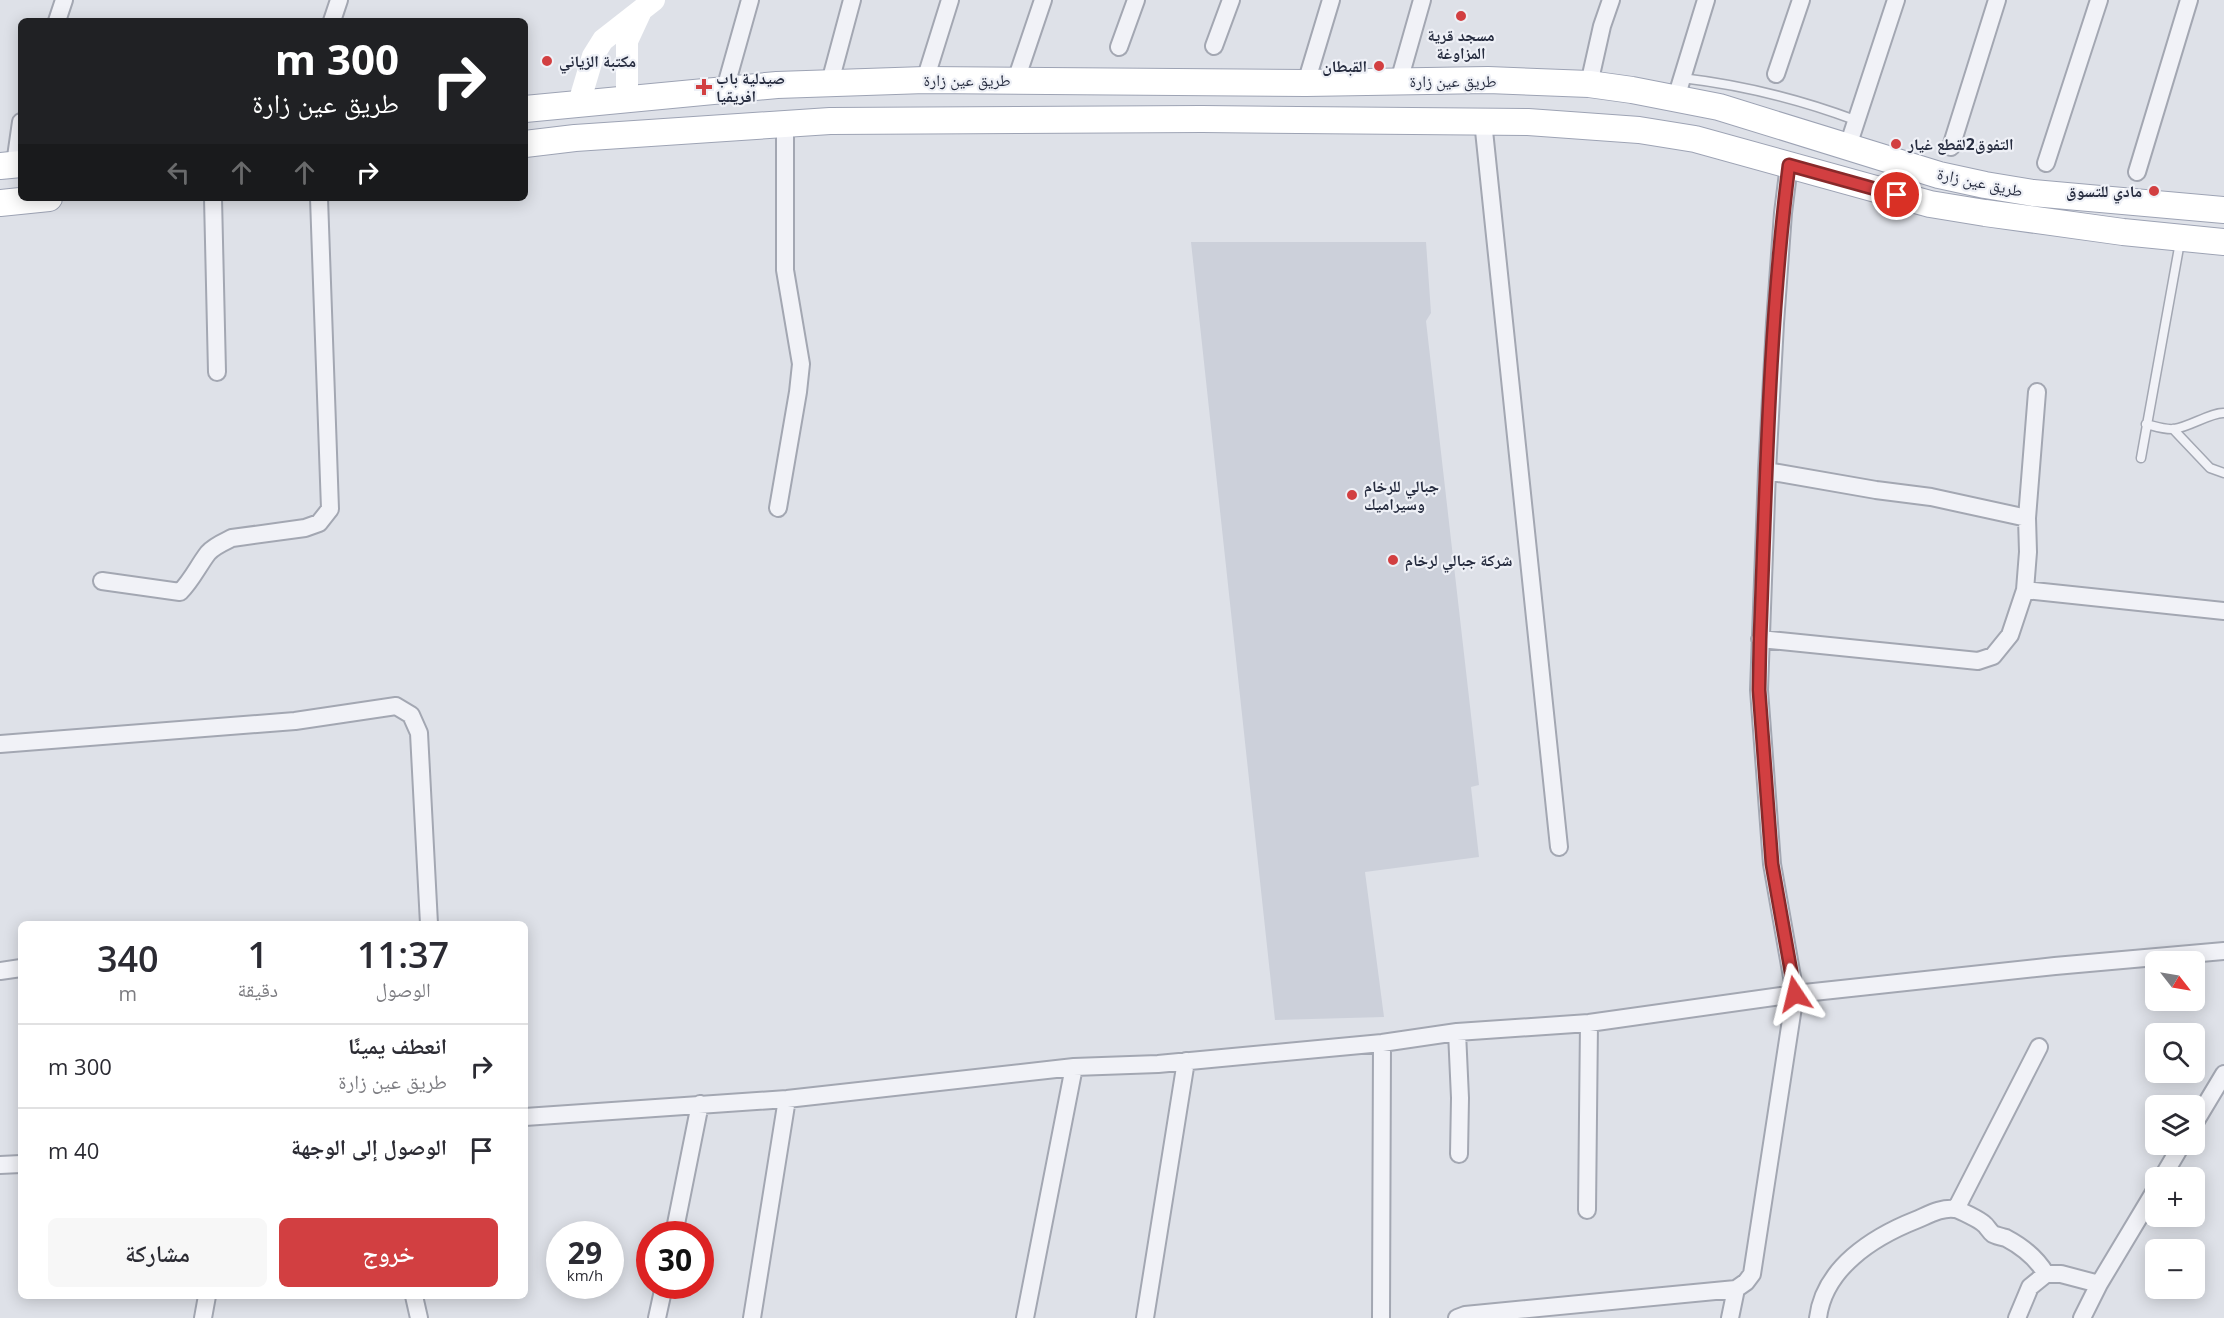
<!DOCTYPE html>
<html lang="ar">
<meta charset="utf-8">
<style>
body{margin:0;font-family:"Open Sans","Noto Naskh Arabic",sans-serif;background:#f7f7f7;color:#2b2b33;direction:rtl;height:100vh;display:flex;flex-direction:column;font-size:22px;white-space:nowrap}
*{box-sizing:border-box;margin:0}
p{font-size:20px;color:#7c7c81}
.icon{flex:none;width:33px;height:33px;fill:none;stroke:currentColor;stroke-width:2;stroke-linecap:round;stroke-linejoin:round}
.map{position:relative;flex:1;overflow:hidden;direction:ltr}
.drawer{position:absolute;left:18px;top:921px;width:510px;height:378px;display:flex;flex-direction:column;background:#fff;border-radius:9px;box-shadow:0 3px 15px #0003;direction:rtl}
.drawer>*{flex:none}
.guide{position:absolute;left:18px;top:18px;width:510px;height:183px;border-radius:9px;box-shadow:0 3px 15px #0003;direction:rtl;background:#202124;color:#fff;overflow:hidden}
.needle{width:39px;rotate:121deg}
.buttons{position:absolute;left:2145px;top:951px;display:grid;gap:12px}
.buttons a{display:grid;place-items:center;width:60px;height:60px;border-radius:9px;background:#fff;box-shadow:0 3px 15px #0003;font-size:30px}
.speed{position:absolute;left:546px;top:1221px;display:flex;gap:12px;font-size:30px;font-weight:700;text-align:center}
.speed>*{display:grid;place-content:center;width:78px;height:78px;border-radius:50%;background:#fff;box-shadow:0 3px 15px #0003;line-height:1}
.speed small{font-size:15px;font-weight:400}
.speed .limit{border:9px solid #d22;background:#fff;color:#111}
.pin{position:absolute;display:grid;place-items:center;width:51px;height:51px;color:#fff;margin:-26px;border:3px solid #fff;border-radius:50%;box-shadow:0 2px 6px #0007}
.me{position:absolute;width:66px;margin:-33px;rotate:350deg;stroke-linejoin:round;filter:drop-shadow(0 0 4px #0008)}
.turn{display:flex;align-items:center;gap:21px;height:126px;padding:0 30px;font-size:27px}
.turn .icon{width:78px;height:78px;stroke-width:2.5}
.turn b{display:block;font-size:42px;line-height:51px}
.lanes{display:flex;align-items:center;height:57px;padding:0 30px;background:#0003;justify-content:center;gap:30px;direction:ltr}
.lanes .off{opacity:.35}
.eta{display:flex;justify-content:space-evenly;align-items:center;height:102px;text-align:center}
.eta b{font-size:36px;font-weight:600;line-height:42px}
.button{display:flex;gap:12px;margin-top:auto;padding:12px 30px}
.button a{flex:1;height:69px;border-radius:9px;background:#d23f41;color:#fff;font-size:24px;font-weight:600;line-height:69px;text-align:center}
.button a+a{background:#f7f7f7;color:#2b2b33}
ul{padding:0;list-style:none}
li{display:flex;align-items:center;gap:18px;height:84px;padding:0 30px;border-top:2px solid #e1e1e2}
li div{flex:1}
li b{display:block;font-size:22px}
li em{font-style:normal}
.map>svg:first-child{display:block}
.built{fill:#ccd0da}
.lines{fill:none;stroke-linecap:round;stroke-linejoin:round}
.lane-casing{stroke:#a3a7b2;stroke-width:11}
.street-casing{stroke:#a3a7b2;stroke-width:20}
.primary-casing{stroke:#9da3b4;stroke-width:28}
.lane{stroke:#f1f2f7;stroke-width:8}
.street{stroke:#f1f2f7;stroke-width:16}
.secondary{stroke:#fff;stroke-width:22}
.primary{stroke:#fff;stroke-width:26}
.route-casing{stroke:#88292a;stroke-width:15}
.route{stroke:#d23f41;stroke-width:10}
.poi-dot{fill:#d23f41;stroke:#eef0f6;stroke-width:2}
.labels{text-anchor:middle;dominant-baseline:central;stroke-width:4.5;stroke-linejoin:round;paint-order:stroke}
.poi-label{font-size:16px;font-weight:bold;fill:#272d40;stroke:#eef0f6;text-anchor:start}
.street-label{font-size:16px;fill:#272d40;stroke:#eef0f6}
</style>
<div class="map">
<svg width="2224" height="1318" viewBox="0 0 2224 1318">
<rect width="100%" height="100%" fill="#dee1e8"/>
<path class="built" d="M 1191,242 L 1426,242 L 1431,313 L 1426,321 L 1479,785 L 1471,787 L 1479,857 L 1365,872 L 1384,1017 L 1275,1020 Z"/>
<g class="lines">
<defs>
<path id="lane" d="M 1682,78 C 1742,85 1799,99 1855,120
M 2146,424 C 2154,426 2165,430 2174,429 C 2189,427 2212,412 2224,413
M 2173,429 L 2210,468 L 2224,473
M 2141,458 L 2180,242"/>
<path id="street" d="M 57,21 L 64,0
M 332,21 L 339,0
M 1214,46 L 1231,0
M 1119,47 L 1136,0
M 1776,74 L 1801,0
M 925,80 L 950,0
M 1016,80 L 1043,0
M 1399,81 L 1422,0
M 830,82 L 852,0
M 1306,83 L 1331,0
M 1589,84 L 1602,26 L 1611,0
M 725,89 L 750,0
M 1676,98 L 1706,0
M 1483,121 L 1559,847
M 1848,146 L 1896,0
M 1951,147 L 1997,0
M 2046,163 L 2099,0
M 15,164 L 21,122
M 2137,172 L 2189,0
M 213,198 L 217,372
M 778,508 L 798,392 L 801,364 L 785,270 L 785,123
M 2027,518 L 2037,392
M 102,581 L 180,592 C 192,580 198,566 208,553 C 214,546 224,542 232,538 L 305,528 L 319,523 L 330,509 L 319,198
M 2025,590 L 2224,611
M 1760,639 L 1978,661 L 1993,656 L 2010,635 L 2025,590 L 2028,552 L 2027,518 L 1931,497 L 1876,490 L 1767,471
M 0,744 L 295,721 L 396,706 L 411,715 L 419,733 L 429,924
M 0,971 L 21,968
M 1457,1032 L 1460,1098 L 1459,1154
M 525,1117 L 787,1099 L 1074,1067 L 1158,1064 L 1382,1043 L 1457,1032 L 1589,1023 L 1795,994 L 2055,966 L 2224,951
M 2194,1124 L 2224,1074
M 0,1165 L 21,1164
M 2162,1178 L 2182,1144
M 1956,1209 L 2039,1047
M 1587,1210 L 1589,1023
M 674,1234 L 700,1104
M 414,1296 L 419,1318
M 203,1318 L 207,1296
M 657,1318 L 664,1286
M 752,1318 L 787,1099
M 1025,1318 L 1074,1067
M 1145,1318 L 1186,1061
M 1381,1318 L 1382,1043
M 1457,1318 L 1465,1315 L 1736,1289 L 1746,1282 L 1752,1274 L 1795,994 L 1772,864 L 1759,690 L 1767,471 L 1775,323 L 1783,213 L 1789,165
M 1730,1318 L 1736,1289
M 1818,1318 C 1824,1268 1873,1237 1916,1220 C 1928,1215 1942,1207 1955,1209 C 1960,1210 1980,1220 1984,1224 C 1987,1226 1989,1231 1993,1234 C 1997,1236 2002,1237 2006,1238 C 2023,1247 2036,1257 2046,1274
M 2017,1318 L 2030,1287 L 2046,1274 L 2061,1274 L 2099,1284
M 2082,1318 L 2099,1284 L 2156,1189"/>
<path id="primary" d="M 525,109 L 777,85 L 925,80 L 1306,83 L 1488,80 L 1589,84 L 1632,90 L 1719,107 L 1939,175 L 1985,185 L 2033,193 L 2224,210
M 525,144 L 575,138 L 830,121 L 1202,119 L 1528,122 L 1639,130 L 1695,139 L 1930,204 L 1985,213 L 2123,232 L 2224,242
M 0,166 L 21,164
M 0,203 L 49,198"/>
</defs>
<use href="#lane" class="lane-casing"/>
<use href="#street" class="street-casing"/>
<use href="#primary" class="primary-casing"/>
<use href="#lane" class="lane"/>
<use href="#street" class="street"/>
<path class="secondary" d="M 627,97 L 627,41 L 640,13
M 579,103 L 593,56 L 603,40 L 654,0"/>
<use href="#primary" class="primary"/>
</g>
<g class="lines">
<defs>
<path id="route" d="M 1795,994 L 1772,864 L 1759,690 L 1760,639 C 1766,482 1769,322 1789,165 L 1897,195"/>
</defs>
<use href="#route" class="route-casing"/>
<use href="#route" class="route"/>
</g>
<g class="poi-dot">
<circle cx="1461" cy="16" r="6"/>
<circle cx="547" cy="61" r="6"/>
<circle cx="1379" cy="66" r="6"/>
<path d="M701 78h6v6h6v6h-6v6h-6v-6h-6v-6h6z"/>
<circle cx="1896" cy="144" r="6"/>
<circle cx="2154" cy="191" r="6"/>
<circle cx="1352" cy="495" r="6"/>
<circle cx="1393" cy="560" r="6"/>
</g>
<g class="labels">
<g class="poi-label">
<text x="1461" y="35" text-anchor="middle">مسجد قرية<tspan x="1461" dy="18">المزاوغة</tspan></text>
<text x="559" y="61">مكتبة الزياني</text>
<text x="1367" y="66" text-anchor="end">القبطان</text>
<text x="716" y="78">صيدلية باب<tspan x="716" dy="18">افريقيا</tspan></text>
<text x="1908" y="144">التفوق2لقطع غيار</text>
<text x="2142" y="191" text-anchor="end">مادي للتسوق</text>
<text x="1364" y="486">جبالي للرخام<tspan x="1364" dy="18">وسيراميك</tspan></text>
<text x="1405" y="560">شركة جبالي لرخام</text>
</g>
<g class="street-label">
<text x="967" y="80">طريق عين زارة</text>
<text x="1453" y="81">طريق عين زارة</text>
<text transform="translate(1980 182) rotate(12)">طريق عين زارة</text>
</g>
</g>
</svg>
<div class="buttons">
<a><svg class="needle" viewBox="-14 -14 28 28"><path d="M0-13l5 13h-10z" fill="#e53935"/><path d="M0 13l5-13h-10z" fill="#7c7c81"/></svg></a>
<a><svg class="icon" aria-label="search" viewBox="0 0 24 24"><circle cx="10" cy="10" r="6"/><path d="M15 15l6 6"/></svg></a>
<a><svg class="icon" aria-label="layers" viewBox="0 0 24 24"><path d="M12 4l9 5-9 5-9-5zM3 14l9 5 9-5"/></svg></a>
<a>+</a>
<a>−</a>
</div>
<div class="speed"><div>29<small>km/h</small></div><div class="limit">30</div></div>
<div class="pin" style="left:1897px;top:195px;background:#d93025"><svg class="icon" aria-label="arrive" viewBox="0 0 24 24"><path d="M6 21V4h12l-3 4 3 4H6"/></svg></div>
<svg class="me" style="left:1795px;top:994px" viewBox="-20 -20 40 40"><path d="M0-17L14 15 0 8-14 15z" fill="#d23f41" stroke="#fff" stroke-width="4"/></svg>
<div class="guide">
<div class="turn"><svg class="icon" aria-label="right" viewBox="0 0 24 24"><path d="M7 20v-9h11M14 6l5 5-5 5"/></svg><div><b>300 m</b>طريق عين زارة</div></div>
<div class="lanes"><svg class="icon off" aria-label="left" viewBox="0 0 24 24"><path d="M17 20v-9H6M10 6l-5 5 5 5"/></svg><svg class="icon off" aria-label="ahead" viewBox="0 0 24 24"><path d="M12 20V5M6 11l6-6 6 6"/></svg><svg class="icon off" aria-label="ahead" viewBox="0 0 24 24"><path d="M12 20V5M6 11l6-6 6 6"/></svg><svg class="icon" aria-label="right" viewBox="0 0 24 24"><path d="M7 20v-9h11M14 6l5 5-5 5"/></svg></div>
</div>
<section class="drawer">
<div class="eta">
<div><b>11:37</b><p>الوصول</p></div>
<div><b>1</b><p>دقيقة</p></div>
<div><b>340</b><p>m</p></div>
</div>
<ul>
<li><svg class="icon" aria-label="right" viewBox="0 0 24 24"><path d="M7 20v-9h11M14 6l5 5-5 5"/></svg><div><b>انعطف يمينًا</b><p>طريق عين زارة</p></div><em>300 m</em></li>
<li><svg class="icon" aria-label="arrive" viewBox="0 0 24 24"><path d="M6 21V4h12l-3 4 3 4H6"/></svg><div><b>الوصول إلى الوجهة</b></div><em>40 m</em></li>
</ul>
<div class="button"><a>خروج</a><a>مشاركة</a></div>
</section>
</div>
